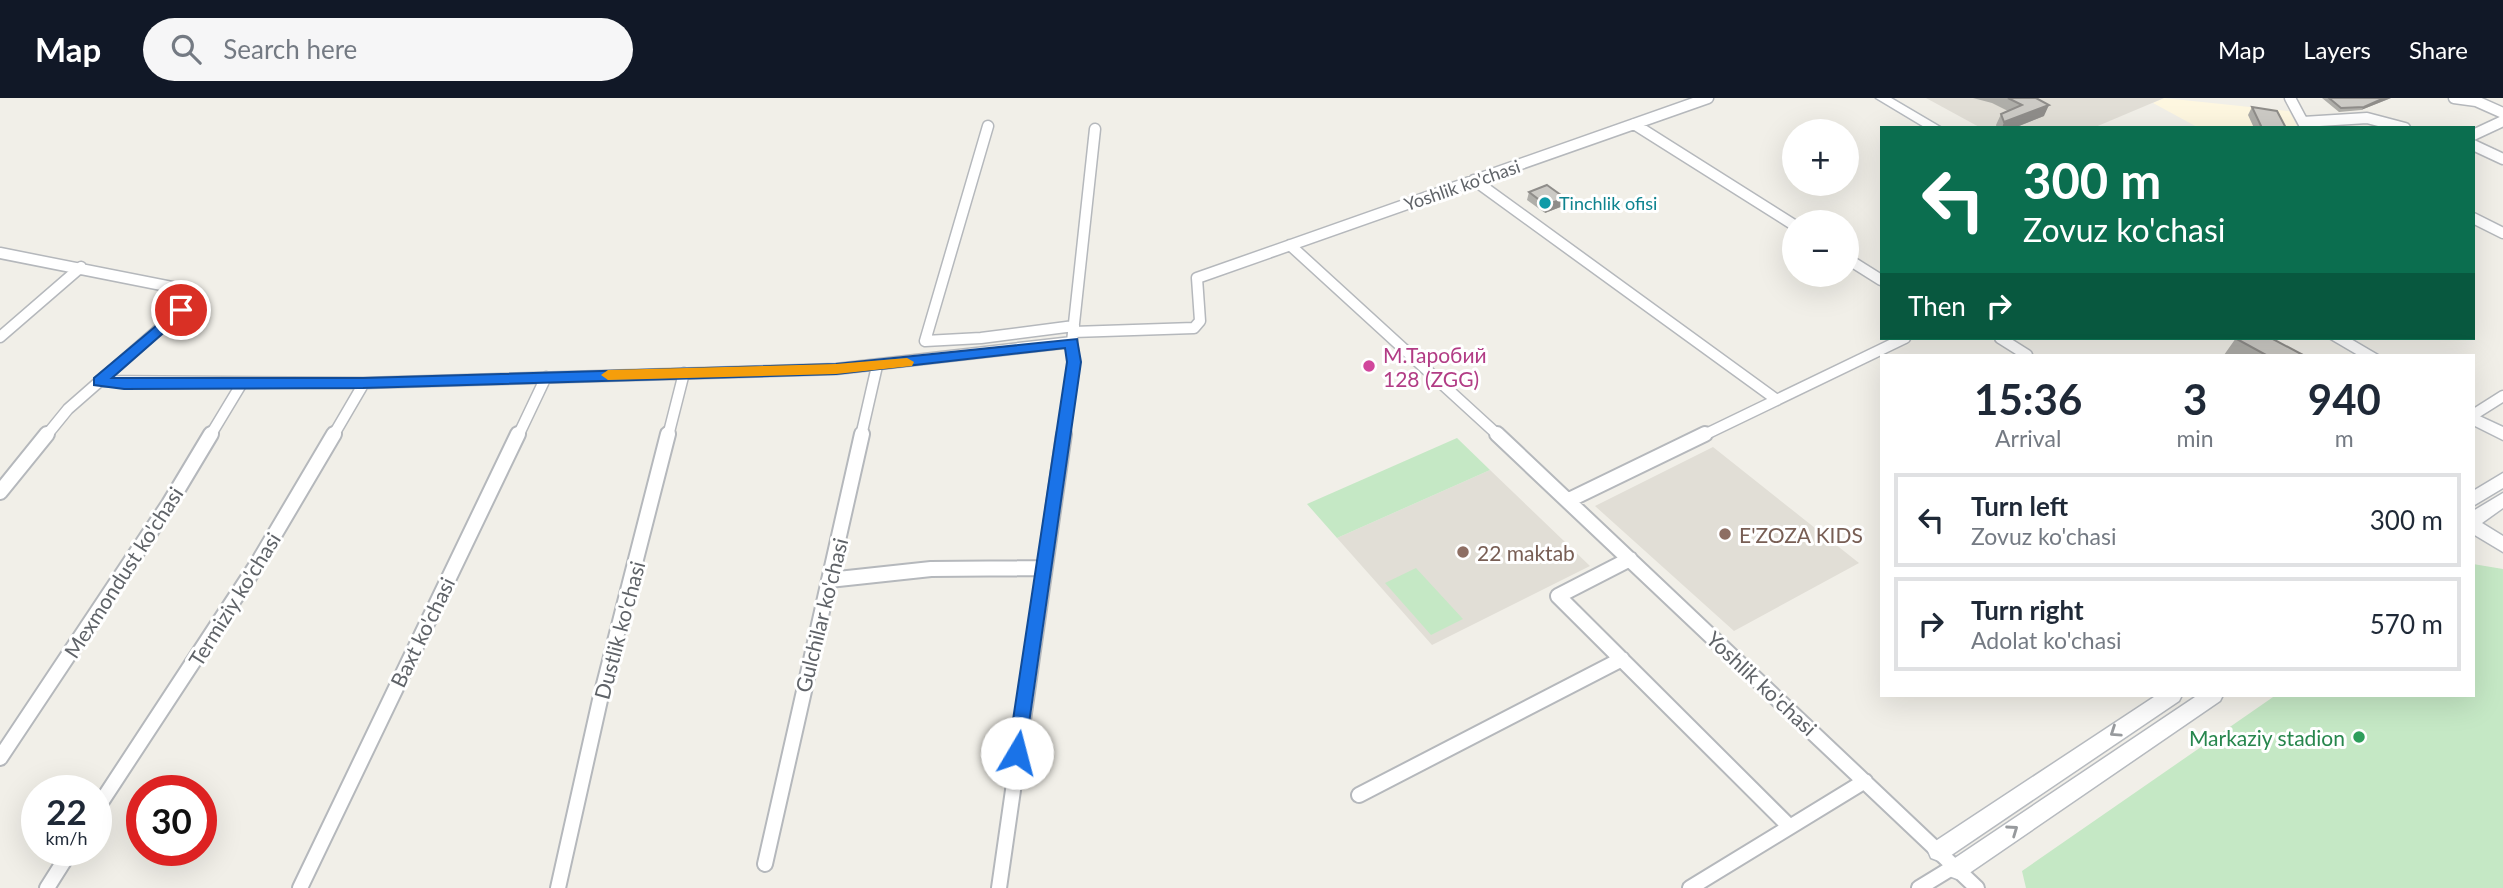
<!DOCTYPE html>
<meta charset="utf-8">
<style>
body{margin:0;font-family:Lato,sans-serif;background:#f6f6f7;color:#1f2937;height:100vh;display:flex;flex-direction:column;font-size:26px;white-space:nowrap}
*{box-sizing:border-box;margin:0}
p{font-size:23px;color:#747a83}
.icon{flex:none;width:38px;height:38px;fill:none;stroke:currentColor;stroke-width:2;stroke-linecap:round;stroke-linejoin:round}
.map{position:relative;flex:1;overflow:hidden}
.sheet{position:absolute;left:1880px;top:256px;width:595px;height:343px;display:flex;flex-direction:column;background:#fff;border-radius:0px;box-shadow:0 7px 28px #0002}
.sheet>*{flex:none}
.hud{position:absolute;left:1880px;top:28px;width:595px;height:214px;border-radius:0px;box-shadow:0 7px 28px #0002;background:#0b6e4f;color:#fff;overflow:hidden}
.buttons{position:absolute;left:1782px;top:21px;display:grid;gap:14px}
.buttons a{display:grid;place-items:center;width:77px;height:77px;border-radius:50%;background:#fff;box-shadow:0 7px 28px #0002;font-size:35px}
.speed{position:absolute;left:21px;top:677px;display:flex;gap:14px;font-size:35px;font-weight:700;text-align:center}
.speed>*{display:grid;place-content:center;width:91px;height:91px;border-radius:50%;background:#fff;box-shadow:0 7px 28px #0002;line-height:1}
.speed small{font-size:18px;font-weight:400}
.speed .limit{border:10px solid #d22;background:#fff;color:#111}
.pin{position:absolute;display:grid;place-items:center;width:60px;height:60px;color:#fff;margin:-30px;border:4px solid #fff;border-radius:50%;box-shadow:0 2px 7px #0007}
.me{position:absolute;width:77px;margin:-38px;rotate:8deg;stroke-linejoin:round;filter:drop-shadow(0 0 5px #0008)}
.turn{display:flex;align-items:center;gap:24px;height:147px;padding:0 28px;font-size:32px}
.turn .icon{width:91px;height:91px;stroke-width:2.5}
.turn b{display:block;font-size:49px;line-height:60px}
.then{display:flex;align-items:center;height:66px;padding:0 28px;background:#0003;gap:14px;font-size:26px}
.eta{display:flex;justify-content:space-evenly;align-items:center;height:119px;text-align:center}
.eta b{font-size:42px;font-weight:700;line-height:49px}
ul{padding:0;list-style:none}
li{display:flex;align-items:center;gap:21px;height:94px;margin:0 14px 10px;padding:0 14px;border:4px solid #e0e1e3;border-radius:0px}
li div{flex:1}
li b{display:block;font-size:26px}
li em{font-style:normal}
header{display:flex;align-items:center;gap:42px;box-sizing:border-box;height:98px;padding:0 35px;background:#111827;color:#fff}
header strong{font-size:33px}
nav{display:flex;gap:38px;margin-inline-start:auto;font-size:24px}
.search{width:490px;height:63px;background:#f6f6f7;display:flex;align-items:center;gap:18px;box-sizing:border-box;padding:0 24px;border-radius:38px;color:#747a83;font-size:26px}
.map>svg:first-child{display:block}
.commercial{fill:#fef7e0}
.education{fill:#e1ded6}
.green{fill:#c5e8c5}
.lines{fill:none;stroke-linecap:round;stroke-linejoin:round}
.street-far1-casing{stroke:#b5b8bc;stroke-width:13}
.street-casing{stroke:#b5b8bc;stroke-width:18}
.secondary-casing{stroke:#b6babf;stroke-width:3}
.street-far1{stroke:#fff;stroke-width:10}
.street{stroke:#fff;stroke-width:14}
.secondary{fill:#fff;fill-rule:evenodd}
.wall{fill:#afaea9}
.shaded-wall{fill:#8f8d8a}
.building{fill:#cccac5;stroke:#8f8d8a;stroke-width:2}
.oneway{stroke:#979a9d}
.route{fill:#1a73e8;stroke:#114b97;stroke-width:2}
.slow{fill:#f59e0b}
.culture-dot{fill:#0f9aa8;stroke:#fff;stroke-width:2.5}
.hotel-dot{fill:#d1479c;stroke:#fff;stroke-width:2.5}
.education-dot{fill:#8d6e63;stroke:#fff;stroke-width:2.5}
.leisure-dot{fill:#2e9e5b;stroke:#fff;stroke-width:2.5}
.labels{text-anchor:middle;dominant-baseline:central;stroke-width:6;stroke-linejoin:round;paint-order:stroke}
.far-street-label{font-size:18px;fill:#5f6368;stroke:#fff}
.far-culture-label{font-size:18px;fill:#0d838f;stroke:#fff;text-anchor:start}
.hotel-label{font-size:21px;fill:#b23c85;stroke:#fff;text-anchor:start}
.education-label{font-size:21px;fill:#785e54;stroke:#fff;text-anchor:start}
.street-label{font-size:21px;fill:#5f6368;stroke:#fff}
.leisure-label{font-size:21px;fill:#27864d;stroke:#fff;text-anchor:end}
</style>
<header>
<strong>Map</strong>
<div class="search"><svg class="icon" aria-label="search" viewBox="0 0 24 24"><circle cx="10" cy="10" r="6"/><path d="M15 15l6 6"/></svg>Search here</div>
<nav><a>Map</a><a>Layers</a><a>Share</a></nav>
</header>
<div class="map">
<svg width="2503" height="790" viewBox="0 0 2503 790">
<rect width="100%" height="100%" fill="#f1efe8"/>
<path class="commercial" d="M 2164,0 L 2289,13 L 2298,30 L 2199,30 L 2153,5 Z"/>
<path class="education" d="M 1926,0 L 2164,0 L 2093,30 L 1981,30 Z
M 1713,349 L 1859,465 L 1734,533 L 1595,408 Z
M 1490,372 L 1590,468 L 1432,547 L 1337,440 Z"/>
<path class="green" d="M 1457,340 L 1490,372 L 1337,440 L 1307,406 Z
M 2473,466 L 2503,471 L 2503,790 L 2026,790 L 2022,773 L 2276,597 L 2473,597 Z
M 1416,470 L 1463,521 L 1431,537 L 1385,485 Z"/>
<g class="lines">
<defs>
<path id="street-far1" d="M 2290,0 L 2306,30
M 2454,0 L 2476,3 L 2503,15
M 2303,24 L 2367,20 L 2405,30
M 1634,26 L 1794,127
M 988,28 L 925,243 L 981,240 L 1074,228
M 2473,37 L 2503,23
M 2473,47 L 2503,61
M 1474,82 L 1777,302
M 2473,120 L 2503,135
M 1290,147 L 1499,338
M 0,155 L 187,192 L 190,200 L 181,212 L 68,311 L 46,338
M 1846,160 L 1881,182
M 1073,234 L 1194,230 L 1200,223 L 1197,180 L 1708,0
M 0,239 L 81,169
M 2000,240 L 2027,257
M 99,283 L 364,285 L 836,271 L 1072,244
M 2473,317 L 2503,298
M 210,338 L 242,285
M 333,338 L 364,285
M 518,338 L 546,279
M 668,338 L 684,275
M 861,338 L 877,268
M 1063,338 L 1074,264 L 1072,244 L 1095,31
M 1702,338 L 1905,240"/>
<path id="street" d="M 1497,336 L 1977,790
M 0,394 L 47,336
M 1569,402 L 1705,336
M 1630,461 L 1558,498 L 1790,729
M 829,482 L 931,471 L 1043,470
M 0,660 L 169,406 L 211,336
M 1359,697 L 1622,561
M 96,712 L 256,468 L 334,336
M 765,766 L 862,336
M 47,790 L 71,752
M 300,790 L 518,336
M 558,790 L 600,602 L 668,336
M 999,790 L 1064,336
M 1690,790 L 1865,683
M 1919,790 L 1955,768"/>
<path id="secondary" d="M 1876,0 L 1891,0 L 1942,30 L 1926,30 Z
M 2329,240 L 2349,240 L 2378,257 L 2358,257 Z
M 2473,315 L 2503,329 L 2503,342 L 2473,327 Z
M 2503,375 L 2503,390 L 2473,408 L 2473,393 Z
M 2503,395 L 2503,410 L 2482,425 L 2503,438 L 2503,454 L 2473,436 L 2473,413 Z
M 2157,597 L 2182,597 L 2179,603 L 1947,760 L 1939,763 L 1931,760 L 1928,753 L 1931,746 Z
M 2198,597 L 2223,597 L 2220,603 L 1965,778 L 1957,781 L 1949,778 L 1946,771 L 1949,764 Z"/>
</defs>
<use href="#street-far1" class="street-far1-casing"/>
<use href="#street" class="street-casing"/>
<use href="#secondary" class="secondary-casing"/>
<use href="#street-far1" class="street-far1"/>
<use href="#street" class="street"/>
<use href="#secondary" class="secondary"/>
</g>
<path class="wall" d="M 1973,0 L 2036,0 L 2044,18 L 2014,30 L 1997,30 L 1996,27 L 2001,16 L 2008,13 L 1992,5 Z
M 2322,0 L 2391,0 L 2361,12 L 2339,14 Z
M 2252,9 L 2286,30 L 2254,30 L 2248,17 Z
M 1529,94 L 1563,108 L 1545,115 L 1527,102 Z
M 2236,240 L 2303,257 L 2224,257 Z"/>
<path class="shaded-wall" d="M 2384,0 L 2391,0 L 2361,12 L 2364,9 Z
M 2049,7 L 2044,18 L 2014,30 L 2002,30 L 2004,24 Z
M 1565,100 L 1563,108 L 1545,115 L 1546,107 Z"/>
<path class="building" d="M 2008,0 L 2036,0 L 2049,7 L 2004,24 L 2001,16 L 2022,7 Z
M 2329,0 L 2384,0 L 2364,9 L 2341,10 Z
M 2252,9 L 2277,13 L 2286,30 L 2262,30 Z
M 1547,87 L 1565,100 L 1546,107 L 1529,94 Z
M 2235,240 L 2271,240 L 2303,257 L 2266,257 Z"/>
<defs><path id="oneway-chevron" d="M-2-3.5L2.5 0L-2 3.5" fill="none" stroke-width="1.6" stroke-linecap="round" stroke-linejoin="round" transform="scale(1.75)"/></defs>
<g class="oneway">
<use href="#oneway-chevron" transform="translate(2115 634) rotate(146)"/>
<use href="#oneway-chevron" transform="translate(2013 732) rotate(-35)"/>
</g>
<path class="route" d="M 181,207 L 188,212 L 186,215 L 112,280 L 363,280 L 836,266 L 1077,241 L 1081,264 L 1024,660 L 1011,660 L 1008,655 L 1067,264 L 1065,250 L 836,276 L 363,290 L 124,291 L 94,287 L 94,280 Z"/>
<path class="slow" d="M 907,260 L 914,264 L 912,268 L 836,276 L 608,282 L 601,277 L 608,272 L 836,266 Z"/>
<circle class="culture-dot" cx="1545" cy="105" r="7"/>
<circle class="hotel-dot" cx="1369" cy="268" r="7"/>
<g class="education-dot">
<circle cx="1725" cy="436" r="7"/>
<circle cx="1463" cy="454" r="7"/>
</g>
<circle class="leisure-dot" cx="2359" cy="639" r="7"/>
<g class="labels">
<g class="far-street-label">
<text transform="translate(1462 87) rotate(-19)">Yoshlik ko'chasi</text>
</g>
<g class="far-culture-label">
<text x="1559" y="105">Tinchlik ofisi</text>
</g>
<g class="hotel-label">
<text x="1383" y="256">М.Таробий<tspan x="1383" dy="24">128 (ZGG)</tspan></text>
</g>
<g class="education-label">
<text x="1739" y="436">E'ZOZA KIDS</text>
<text x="1477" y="454">22 maktab</text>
</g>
<g class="street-label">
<text transform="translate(123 474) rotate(-57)">Mexmondust ko'chasi</text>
<text transform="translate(234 501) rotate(-58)">Termiziy ko'chasi</text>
<text transform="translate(821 517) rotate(-76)">Gulchilar ko'chasi</text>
<text transform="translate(619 532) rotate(-75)">Dustlik ko'chasi</text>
<text transform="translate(422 534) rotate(-64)">Baxt ko'chasi</text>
<text transform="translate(1762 585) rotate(43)">Yoshlik ko'chasi</text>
</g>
<g class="leisure-label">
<text x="2345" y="639">Markaziy stadion</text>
</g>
</g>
</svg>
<div class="buttons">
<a>+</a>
<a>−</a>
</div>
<div class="speed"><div>22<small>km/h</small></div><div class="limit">30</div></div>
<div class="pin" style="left:181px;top:212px;background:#d93025"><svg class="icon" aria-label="arrive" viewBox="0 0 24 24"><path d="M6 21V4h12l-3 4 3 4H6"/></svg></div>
<svg class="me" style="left:1017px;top:655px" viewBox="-20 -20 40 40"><circle r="19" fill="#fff"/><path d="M0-13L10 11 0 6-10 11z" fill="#1a73e8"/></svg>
<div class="hud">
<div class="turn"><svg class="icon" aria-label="left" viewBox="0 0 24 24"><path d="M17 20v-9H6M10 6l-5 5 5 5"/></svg><div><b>300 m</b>Zovuz ko'chasi</div></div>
<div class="then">Then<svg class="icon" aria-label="right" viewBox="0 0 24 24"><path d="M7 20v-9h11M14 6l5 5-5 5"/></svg></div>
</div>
<section class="sheet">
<div class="eta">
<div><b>15:36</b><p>Arrival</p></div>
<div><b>3</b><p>min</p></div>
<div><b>940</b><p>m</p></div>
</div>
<ul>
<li><svg class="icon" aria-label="left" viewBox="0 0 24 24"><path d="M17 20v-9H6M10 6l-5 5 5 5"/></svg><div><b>Turn left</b><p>Zovuz ko'chasi</p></div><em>300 m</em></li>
<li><svg class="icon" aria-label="right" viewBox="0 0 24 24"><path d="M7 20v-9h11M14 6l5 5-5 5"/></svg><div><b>Turn right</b><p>Adolat ko'chasi</p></div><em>570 m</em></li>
</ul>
</section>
</div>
